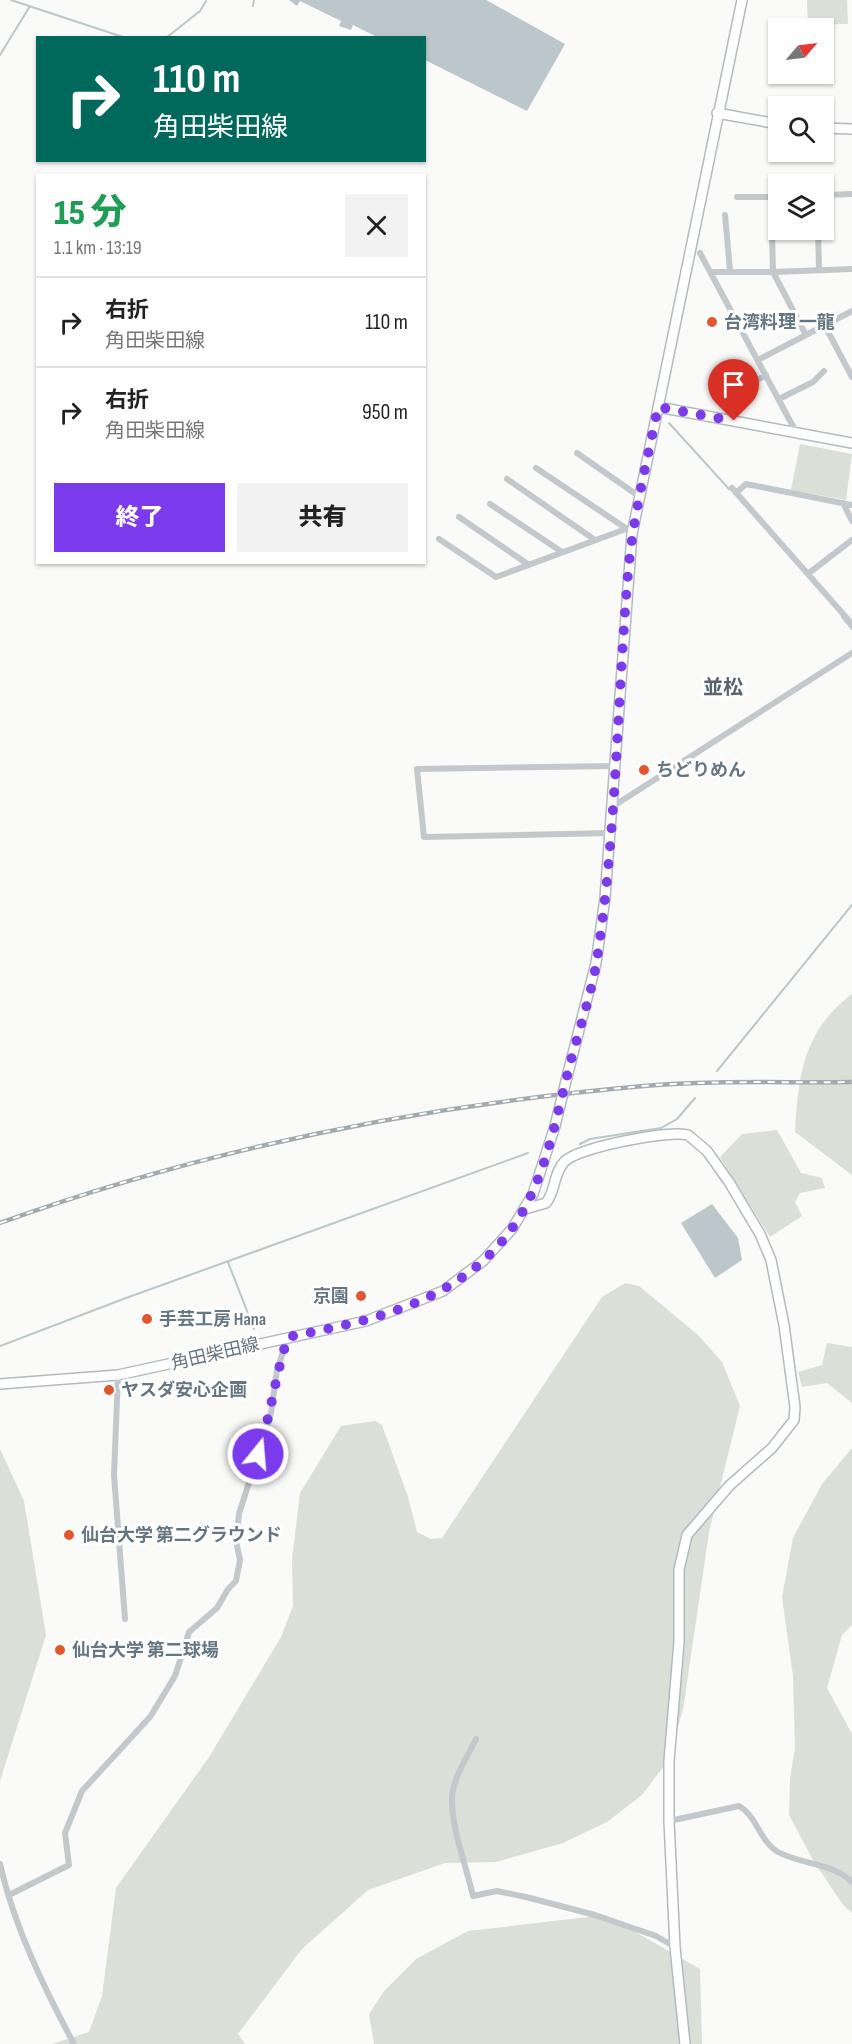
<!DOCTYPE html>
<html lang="ja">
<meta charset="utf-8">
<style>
body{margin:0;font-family:"Sofia Sans Condensed","Noto Sans JP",sans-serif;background:#f2f2f2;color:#222;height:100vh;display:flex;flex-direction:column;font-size:22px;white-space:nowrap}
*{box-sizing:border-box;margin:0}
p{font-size:20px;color:#767676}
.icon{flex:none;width:33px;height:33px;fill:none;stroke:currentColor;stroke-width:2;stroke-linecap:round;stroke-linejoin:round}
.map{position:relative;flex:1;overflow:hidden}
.details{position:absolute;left:36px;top:174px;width:390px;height:390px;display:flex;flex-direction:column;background:#fff;border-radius:0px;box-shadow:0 2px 4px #0004}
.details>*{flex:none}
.guide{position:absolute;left:36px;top:36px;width:390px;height:126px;border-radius:0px;box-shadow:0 2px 4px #0004;background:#00695c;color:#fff;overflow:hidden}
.needle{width:39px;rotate:62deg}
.tools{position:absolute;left:768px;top:18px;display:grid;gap:12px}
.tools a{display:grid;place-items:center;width:66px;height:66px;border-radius:0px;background:#fff;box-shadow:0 2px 4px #0004;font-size:30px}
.pin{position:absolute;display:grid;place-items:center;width:51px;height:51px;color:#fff;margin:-62px -26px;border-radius:50% 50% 50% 0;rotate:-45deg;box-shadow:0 0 6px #0007}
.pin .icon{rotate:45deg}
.me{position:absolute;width:66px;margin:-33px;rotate:17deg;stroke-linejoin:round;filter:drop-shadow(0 0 4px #0008)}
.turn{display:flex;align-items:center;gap:21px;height:126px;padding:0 18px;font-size:27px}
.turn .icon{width:78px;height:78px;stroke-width:2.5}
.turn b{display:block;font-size:42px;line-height:51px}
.round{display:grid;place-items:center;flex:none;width:63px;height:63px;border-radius:0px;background:#f2f2f2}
.summary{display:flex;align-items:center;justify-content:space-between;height:102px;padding:0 18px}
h1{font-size:36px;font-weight:800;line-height:45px;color:#1e9e55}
.cta{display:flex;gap:12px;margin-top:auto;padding:12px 18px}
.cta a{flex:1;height:69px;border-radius:0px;background:#7c3aed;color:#fff;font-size:24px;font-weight:800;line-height:69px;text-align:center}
.cta a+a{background:#f2f2f2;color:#222}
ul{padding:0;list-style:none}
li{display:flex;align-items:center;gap:18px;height:90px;padding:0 18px;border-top:2px solid #e0e0e0}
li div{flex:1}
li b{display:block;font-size:22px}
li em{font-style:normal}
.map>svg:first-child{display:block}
.green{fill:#dadfd7}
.water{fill:#bbc7cb}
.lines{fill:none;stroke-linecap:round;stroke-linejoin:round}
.stream{stroke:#bbc7cb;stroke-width:2}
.secondary-casing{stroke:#b3babf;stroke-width:12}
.street{stroke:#c3c8cc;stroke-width:6}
.secondary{stroke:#fff;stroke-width:9}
.rail-casing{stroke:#a2aab0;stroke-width:4.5}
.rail{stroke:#fff;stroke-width:2;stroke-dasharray:7;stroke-linecap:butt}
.secondary-bridge-casing{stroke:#b3babf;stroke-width:12;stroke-linecap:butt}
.secondary-bridge{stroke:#fff;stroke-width:9}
.route{stroke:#7c3aed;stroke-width:10;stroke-dasharray:0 18}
.poi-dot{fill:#e4572e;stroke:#fff;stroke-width:2}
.labels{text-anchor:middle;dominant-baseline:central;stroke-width:6;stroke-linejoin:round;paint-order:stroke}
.poi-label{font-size:18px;font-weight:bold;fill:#657683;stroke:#fff;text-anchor:start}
.street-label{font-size:18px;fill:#657683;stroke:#fff}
.neighbourhood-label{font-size:20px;font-weight:bold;fill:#57646e;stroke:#fff}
</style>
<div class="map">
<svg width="852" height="2044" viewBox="0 0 852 2044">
<rect width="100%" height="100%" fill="#fafaf8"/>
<path class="green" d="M 807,0 L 847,0 L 848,24 L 808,25 Z
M 800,444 L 852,454 L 846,500 L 791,490 Z
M 852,994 L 852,1175 L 795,1132 C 798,1075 804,1030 852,994 Z
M 777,1130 L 801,1173 L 822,1178 L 825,1188 L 800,1193 L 795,1202 L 802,1216 L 770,1237 L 720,1157 L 742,1134 Z
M 625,1283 L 639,1286 L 698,1335 L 722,1362 L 740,1406 L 709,1532 L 683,1710 L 667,1762 L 642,1795 L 607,1822 L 563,1843 L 496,1862 L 445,1863 L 368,1890 L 302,1949 L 238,2034 L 245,2044 L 52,2044 L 89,2032 L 102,1996 L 116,1888 L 209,1757 L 281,1637 L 293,1606 L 292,1559 L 300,1493 L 341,1426 L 375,1421 L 382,1425 L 408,1497 L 417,1532 L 431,1539 L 442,1538 L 602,1297 Z
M 827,1343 L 852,1347 L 852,1403 L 827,1383 L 802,1387 L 798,1372 L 822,1365 Z
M 852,1448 L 852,1625 L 842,1635 L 827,1688 L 852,1734 L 852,1913 L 843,1905 L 813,1860 L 789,1815 L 790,1778 L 795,1748 L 793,1676 L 782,1597 L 793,1538 L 822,1484 Z
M 0,1449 L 24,1501 L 46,1635 L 0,1781 Z
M 606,1915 L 700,1969 L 702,2044 L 374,2044 L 369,2014 L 384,1991 L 416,1959 L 468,1931 Z"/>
<path class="water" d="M 289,0 L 486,0 L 565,44 L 527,111 L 425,60 L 424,38 L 377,37 L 353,25 L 351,30 L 339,26 L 341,21 L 300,1 L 297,6 Z
M 712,1204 L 738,1238 L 742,1260 L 715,1278 L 681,1223 Z"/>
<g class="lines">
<path class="stream" d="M 11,0 L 126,38
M 253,6 L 254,0
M 166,38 L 200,11 L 206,1
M 0,55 L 30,6
M 669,423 L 729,489
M 842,617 L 852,629
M 717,1071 L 852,905
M 580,1144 L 590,1139 L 661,1128 L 677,1119 L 695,1098
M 228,1262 L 254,1329
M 0,1346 L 126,1298 L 528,1153"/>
<defs>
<path id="secondary" d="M 717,113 L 778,124
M 824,128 L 852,129
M 658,407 L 852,443
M 567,1077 L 596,963 L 605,898 L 632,534 L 742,0
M 525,1209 L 546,1203 C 556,1191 553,1173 565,1161 C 581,1147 668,1130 688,1135 L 707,1151 L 729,1182 L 760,1234 L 771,1260 L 784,1325 L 795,1407 L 794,1420 L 772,1448 L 729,1486 L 687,1535 L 679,1570 L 679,1642 L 669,1761 L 669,1821 L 675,1947 L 685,2044
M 0,1384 L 118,1375 L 366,1321 L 443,1291 L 483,1261 L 512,1229 L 533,1194 L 555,1126"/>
</defs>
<use href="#secondary" class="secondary-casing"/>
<path class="street" d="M 824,195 L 852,194
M 737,197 L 778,197
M 771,197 L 773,272 L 852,269
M 725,215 L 730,270
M 818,230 L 819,269
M 700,253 L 796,432
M 711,272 L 773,272 L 806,335
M 825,326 L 852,377
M 758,360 L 852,311
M 726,392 L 733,393 L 766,375
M 779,399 L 813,382 L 824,371
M 577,453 L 640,497
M 536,468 L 627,529
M 507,479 L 595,540
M 732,488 L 852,624
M 736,493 L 746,484 L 852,505
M 843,503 L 852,521
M 490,504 L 562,552
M 459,517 L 529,565
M 439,539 L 496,577 L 634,526
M 809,573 L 852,540
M 612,807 L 852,653
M 610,833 L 424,837 L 417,769 L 615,766
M 118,1375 L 114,1475 L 125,1619
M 476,1739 C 468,1756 452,1779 452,1799 C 452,1831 466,1865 473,1896 L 497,1891 L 526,1897 L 595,1915 L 656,1936 L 675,1947
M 669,1821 L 739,1806 C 757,1816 760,1842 778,1852 C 802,1865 831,1862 852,1882
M 0,1864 C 14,1926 44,1988 74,2044
M 9,1895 L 69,1865 L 65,1833 L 82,1791 L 150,1717 L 175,1676 L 189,1632 L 217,1608 L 228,1589 L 236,1581 L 240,1560 L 236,1541 L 239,1514 L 271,1413 L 277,1370 L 288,1337"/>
<use href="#secondary" class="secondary"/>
<defs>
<path id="rail" d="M 0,1223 C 208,1148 424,1105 644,1086 C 713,1080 783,1083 852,1082"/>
</defs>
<use href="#rail" class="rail-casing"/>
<use href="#rail" class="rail"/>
<defs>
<path id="secondary-bridge" d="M 555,1126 L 567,1077"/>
</defs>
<use href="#secondary-bridge" class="secondary-bridge-casing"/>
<use href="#secondary-bridge" class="secondary-bridge"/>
</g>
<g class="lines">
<path class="route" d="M 258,1454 C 271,1415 275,1376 288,1337 C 364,1322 442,1307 497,1247 C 540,1201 552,1136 567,1076 C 576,1038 591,998 597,959 C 616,836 617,710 627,586 C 631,525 646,466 658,407 L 734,421"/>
</g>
<g class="poi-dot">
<circle cx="712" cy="322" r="6"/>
<circle cx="644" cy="770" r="6"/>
<circle cx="361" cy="1296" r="6"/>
<circle cx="147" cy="1319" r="6"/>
<circle cx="109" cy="1390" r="6"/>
<circle cx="69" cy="1535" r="6"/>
<circle cx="60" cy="1650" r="6"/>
</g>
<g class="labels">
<g class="poi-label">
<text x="724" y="322">台湾料理 一龍</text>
<text x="656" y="770">ちどりめん</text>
<text x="349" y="1296" text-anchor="end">京園</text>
<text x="159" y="1319">手芸工房 Hana</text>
<text x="121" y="1390">ヤスダ安心企画</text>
<text x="81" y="1535">仙台大学 第二グラウンド</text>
<text x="72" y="1650">仙台大学 第二球場</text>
</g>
<g class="street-label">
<text transform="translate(215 1354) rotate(-13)">角田柴田線</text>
</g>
<g class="neighbourhood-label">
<text x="723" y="688">並松</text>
</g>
</g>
</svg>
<div class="tools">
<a><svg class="needle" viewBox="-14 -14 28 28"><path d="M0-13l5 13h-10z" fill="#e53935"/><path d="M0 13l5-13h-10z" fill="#767676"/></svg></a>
<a><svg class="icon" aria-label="search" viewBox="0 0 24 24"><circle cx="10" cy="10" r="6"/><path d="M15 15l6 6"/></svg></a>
<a><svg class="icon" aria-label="layers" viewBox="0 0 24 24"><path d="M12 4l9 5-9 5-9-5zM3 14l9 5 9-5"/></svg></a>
</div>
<div class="pin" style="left:734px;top:421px;background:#d93025"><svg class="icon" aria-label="arrive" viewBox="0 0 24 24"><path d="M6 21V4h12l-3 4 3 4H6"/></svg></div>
<svg class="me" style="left:258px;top:1454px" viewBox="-20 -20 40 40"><circle r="17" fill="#7c3aed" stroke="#fff" stroke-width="3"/><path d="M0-11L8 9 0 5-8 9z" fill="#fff"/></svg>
<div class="guide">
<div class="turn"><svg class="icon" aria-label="right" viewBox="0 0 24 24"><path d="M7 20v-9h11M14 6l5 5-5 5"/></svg><div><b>110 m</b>角田柴田線</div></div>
</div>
<section class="details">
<div class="summary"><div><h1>15 分</h1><p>1.1 km · 13:19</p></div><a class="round"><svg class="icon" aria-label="close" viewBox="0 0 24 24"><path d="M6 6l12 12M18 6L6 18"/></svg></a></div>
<ul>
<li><svg class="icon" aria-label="right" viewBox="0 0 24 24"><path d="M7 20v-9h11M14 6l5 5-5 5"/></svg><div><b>右折</b><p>角田柴田線</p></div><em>110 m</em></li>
<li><svg class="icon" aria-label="right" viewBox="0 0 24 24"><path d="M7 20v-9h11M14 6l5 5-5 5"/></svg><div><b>右折</b><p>角田柴田線</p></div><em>950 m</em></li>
</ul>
<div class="cta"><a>終了</a><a>共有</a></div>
</section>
</div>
